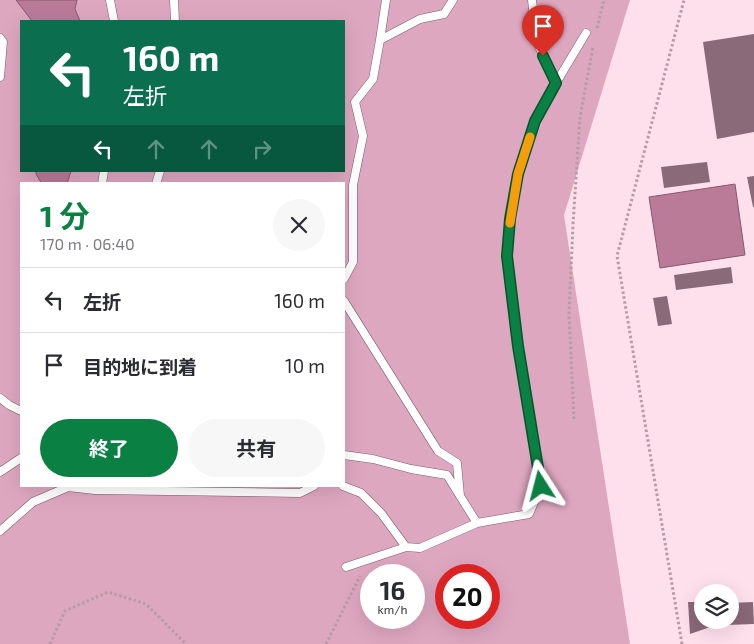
<!DOCTYPE html>
<html lang="ja">
<meta charset="utf-8">
<style>
body{margin:0;font-family:"Exo 2","Noto Sans JP",sans-serif;background:#f7f7f7;color:#2b2b33;height:100vh;display:flex;flex-direction:column;font-size:19px;white-space:nowrap}
*{box-sizing:border-box;margin:0}
p{font-size:16px;color:#7c7c81}
.icon{flex:none;width:28px;height:28px;fill:none;stroke:currentColor;stroke-width:2;stroke-linecap:round;stroke-linejoin:round}
.map{position:relative;flex:1;overflow:hidden}
.side{position:absolute;left:20px;top:182px;width:325px;height:305px;display:flex;flex-direction:column;background:#fff;border-radius:0px;box-shadow:0 5px 20px #0002}
.side>*{flex:none}
.hud{position:absolute;left:20px;top:20px;width:325px;height:152px;border-radius:0px;box-shadow:0 5px 20px #0002;background:#0b6e4f;color:#fff;overflow:hidden}
.controls{position:absolute;left:694px;top:584px;display:grid;gap:10px}
.controls a{display:grid;place-items:center;width:45px;height:45px;border-radius:50%;background:#fff;box-shadow:0 5px 20px #0002;font-size:25px}
.speed{position:absolute;left:360px;top:564px;display:flex;gap:10px;font-size:25px;font-weight:700;text-align:center}
.speed>*{display:grid;place-content:center;width:65px;height:65px;border-radius:50%;background:#fff;box-shadow:0 5px 20px #0002;line-height:1}
.speed small{font-size:12px;font-weight:400}
.speed .limit{border:8px solid #d22;background:#fff;color:#111}
.pin{position:absolute;display:grid;place-items:center;width:42px;height:42px;color:#fff;margin:-51px -21px;border-radius:50% 50% 50% 0;rotate:-45deg;box-shadow:0 0 5px #0007}
.pin .icon{rotate:45deg}
.me{position:absolute;width:55px;margin:-28px;rotate:351deg;stroke-linejoin:round;filter:drop-shadow(0 0 4px #0008)}
.turn{display:flex;align-items:center;gap:18px;height:105px;padding:0 20px;font-size:22px}
.turn .icon{width:65px;height:65px;stroke-width:2.5}
.turn b{display:block;font-size:35px;line-height:42px}
.lanes{display:flex;align-items:center;height:48px;padding:0 20px;background:#0003;justify-content:center;gap:25px;direction:ltr}
.lanes .off{opacity:.35}
.round{display:grid;place-items:center;flex:none;width:52px;height:52px;border-radius:26px;background:#f7f7f7}
.summary{display:flex;align-items:center;justify-content:space-between;height:85px;padding:0 20px}
h1{font-size:30px;font-weight:700;line-height:38px;color:#0b8043}
.action{display:flex;gap:10px;margin-top:auto;padding:10px 20px}
.action a{flex:1;height:58px;border-radius:30px;background:#0b8043;color:#fff;font-size:20px;font-weight:700;line-height:58px;text-align:center}
.action a+a{background:#f7f7f7;color:#2b2b33}
ul{padding:0;list-style:none}
li{display:flex;align-items:center;gap:15px;height:65px;padding:0 20px;border-top:1px solid #e1e1e2}
li div{flex:1}
li b{display:block;font-size:19px}
li em{font-style:normal}
.map>svg:first-child{display:block}
.green{fill:#dea7c0;fill-rule:evenodd}
.water{fill:#ba7b99;stroke:#88586f}
.building{fill:#8a6978}
.lines{fill:none;stroke-linecap:round;stroke-linejoin:round}
.lane-casing{stroke:#7b5b6a;stroke-width:9}
.path{stroke:#b49ca6;stroke-width:3;stroke-dasharray:2.5 2.5;stroke-linecap:butt}
.lane{stroke:#fff;stroke-width:8}
.route-casing{stroke:#07532c;stroke-width:12}
.route{stroke:#0b8043;stroke-width:9}
.slow{stroke:#f59e0b;stroke-width:9}
</style>
<div class="map">
<svg width="754" height="644" viewBox="0 0 754 644">
<rect width="100%" height="100%" fill="#fee0ed"/>
<path class="green" d="M 0,0 L 630,0 L 564,215 L 630,644 L 0,644 ZM 21,21 L 344,21 L 344,171 L 21,171 ZM 21,184 L 344,184 L 344,486 L 21,486 ZM 371,575 L 414,575 L 414,618 L 371,618 ZM 446,575 L 489,575 L 489,618 L 446,618 Z"/>
<path class="water" d="M 16,0 L 77,0 L 75,9 L 80,21 L 32,21 Z
M 36,171 L 71,171 L 67,184 L 42,184 L 36,174 Z
M 735,184 L 745,255 L 660,268 L 649,197 Z"/>
<path class="building" d="M 754,34 L 754,132 L 717,139 L 703,42 Z
M 707,162 L 710,182 L 664,188 L 661,167 Z
M 754,176 L 754,207 L 753,207 L 747,177 Z
M 731,267 L 733,283 L 676,290 L 674,275 Z
M 667,296 L 672,324 L 658,326 L 653,298 Z
M 688,602 L 702,602 L 702,620 L 719,620 L 719,624 L 690,634 Z
M 753,602 L 754,624 L 727,625 L 726,620 L 730,620 L 730,603 Z"/>
<g class="lines">
<defs>
<path id="lane" d="M 110,0 L 114,21
M 174,0 L 175,21
M 386,0 L 380,40 L 420,19 L 444,14 L 453,0
M 0,38 L 3,42 L 0,77
M 556,83 L 586,33
M 102,184 L 104,171
M 156,184 L 160,171
M 344,279 L 353,262 L 353,185 L 363,136 L 355,102 L 373,79 L 380,40
M 344,301 L 438,451 L 457,463 L 460,496
M 0,398 L 9,405 L 21,411
M 344,455 L 373,459 L 411,469 L 447,475 L 477,523
M 0,472 L 21,458
M 343,486 L 361,493 L 381,513 L 406,547 L 420,548 L 477,523 L 529,514 L 541,486 L 518,346 L 507,257 L 510,219 L 518,174 L 535,121 L 556,83 L 537,42 L 532,0
M 0,531 L 33,502 L 68,487 L 95,490 L 300,493 L 314,486
M 346,567 L 406,547"/>
</defs>
<use href="#lane" class="lane-casing"/>
<path class="path" d="M 597,28 L 604,0
M 574,419 L 569,314 L 573,224 L 580,117 L 593,47
M 50,644 L 65,611 L 108,592 L 146,604 L 186,644
M 326,644 L 360,576
M 682,644 L 617,256 L 684,0"/>
<use href="#lane" class="lane"/>
</g>
<g class="lines">
<defs>
<path id="route" d="M 541,486 L 518,346 L 507,256 L 510,219 L 518,174 L 535,121 L 556,83 L 543,56"/>
</defs>
<use href="#route" class="route-casing"/>
<use href="#route" class="route"/>
<path class="slow" d="M 510,223 L 518,174 L 530,137"/>
</g>
</svg>
<div class="controls">
<a><svg class="icon" aria-label="layers" viewBox="0 0 24 24"><path d="M12 4l9 5-9 5-9-5zM3 14l9 5 9-5"/></svg></a>
</div>
<div class="speed"><div>16<small>km/h</small></div><div class="limit">20</div></div>
<div class="pin" style="left:543px;top:56px;background:#d93025"><svg class="icon" aria-label="arrive" viewBox="0 0 24 24"><path d="M6 21V4h12l-3 4 3 4H6"/></svg></div>
<svg class="me" style="left:541px;top:486px" viewBox="-20 -20 40 40"><path d="M0-17L14 15 0 8-14 15z" fill="#0b8043" stroke="#fff" stroke-width="4"/></svg>
<div class="hud">
<div class="turn"><svg class="icon" aria-label="left" viewBox="0 0 24 24"><path d="M17 20v-9H6M10 6l-5 5 5 5"/></svg><div><b>160 m</b>左折</div></div>
<div class="lanes"><svg class="icon" aria-label="left" viewBox="0 0 24 24"><path d="M17 20v-9H6M10 6l-5 5 5 5"/></svg><svg class="icon off" aria-label="ahead" viewBox="0 0 24 24"><path d="M12 20V5M6 11l6-6 6 6"/></svg><svg class="icon off" aria-label="ahead" viewBox="0 0 24 24"><path d="M12 20V5M6 11l6-6 6 6"/></svg><svg class="icon off" aria-label="right" viewBox="0 0 24 24"><path d="M7 20v-9h11M14 6l5 5-5 5"/></svg></div>
</div>
<section class="side">
<div class="summary"><div><h1>1 分</h1><p>170 m · 06:40</p></div><a class="round"><svg class="icon" aria-label="close" viewBox="0 0 24 24"><path d="M6 6l12 12M18 6L6 18"/></svg></a></div>
<ul>
<li><svg class="icon" aria-label="left" viewBox="0 0 24 24"><path d="M17 20v-9H6M10 6l-5 5 5 5"/></svg><div><b>左折</b></div><em>160 m</em></li>
<li><svg class="icon" aria-label="arrive" viewBox="0 0 24 24"><path d="M6 21V4h12l-3 4 3 4H6"/></svg><div><b>目的地に到着</b></div><em>10 m</em></li>
</ul>
<div class="action"><a>終了</a><a>共有</a></div>
</section>
</div>
